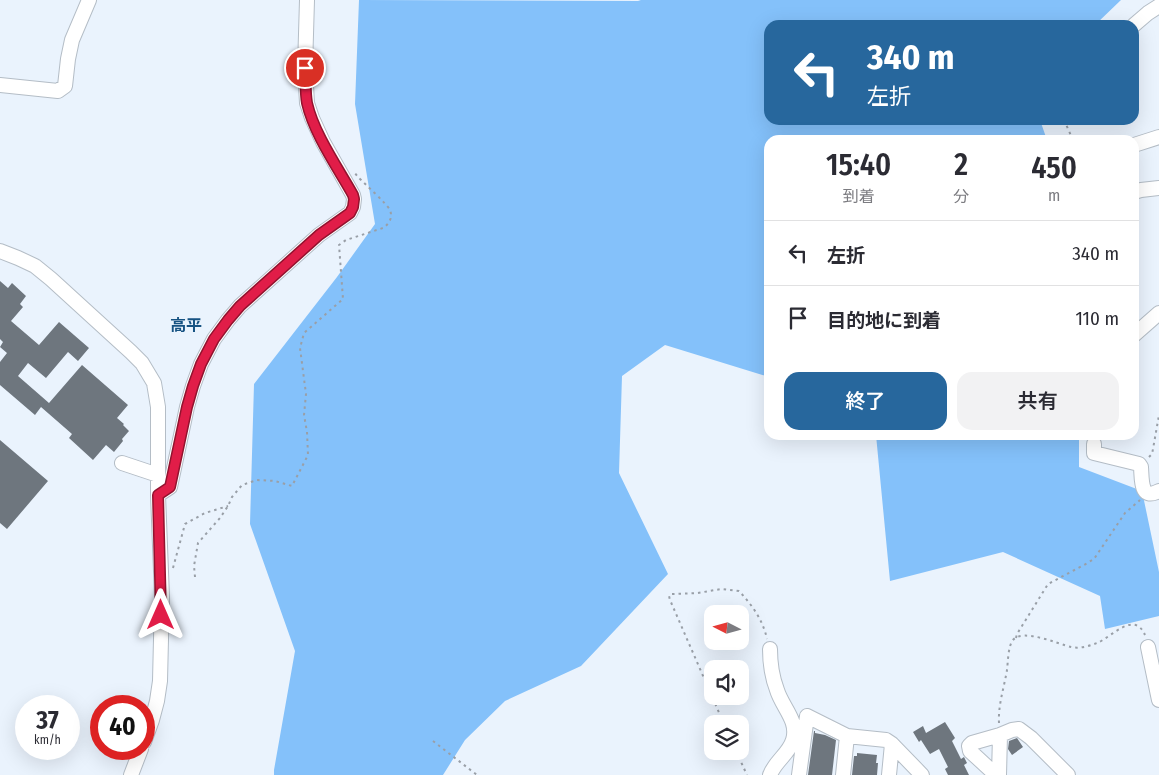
<!DOCTYPE html>
<html lang="ja">
<meta charset="utf-8">
<style>
body{margin:0;font-family:"Fira Sans Condensed","Noto Sans JP",sans-serif;background:#f2f2f3;color:#2b2b33;height:100vh;display:flex;flex-direction:column;font-size:19px;white-space:nowrap}
*{box-sizing:border-box;margin:0}
p{font-size:16px;color:#7c7c81}
.icon{flex:none;width:28px;height:28px;fill:none;stroke:currentColor;stroke-width:2;stroke-linecap:round;stroke-linejoin:round}
.map{position:relative;flex:1;overflow:hidden}
.drawer{position:absolute;left:764px;top:135px;width:375px;height:305px;display:flex;flex-direction:column;background:#fff;border-radius:15px;box-shadow:0 5px 20px #0002}
.drawer>*{flex:none}
.banner{position:absolute;left:764px;top:20px;width:375px;height:105px;border-radius:15px;box-shadow:0 5px 20px #0002;background:#27679d;color:#fff;overflow:hidden}
.needle{width:32px;rotate:276deg}
.controls{position:absolute;left:704px;top:605px;display:grid;gap:10px}
.controls a{display:grid;place-items:center;width:45px;height:45px;border-radius:10px;background:#fff;box-shadow:0 5px 20px #0002;font-size:25px}
.speed{position:absolute;left:15px;top:695px;display:flex;gap:10px;font-size:25px;font-weight:700;text-align:center}
.speed>*{display:grid;place-content:center;width:65px;height:65px;border-radius:50%;background:#fff;box-shadow:0 5px 20px #0002;line-height:1}
.speed small{font-size:12px;font-weight:400}
.speed .limit{border:8px solid #d22;background:#fff;color:#111}
.pin{position:absolute;display:grid;place-items:center;width:42px;height:42px;color:#fff;margin:-21px;border:2px solid #fff;border-radius:50%;box-shadow:0 1px 5px #0007}
.me{position:absolute;width:55px;margin:-28px;rotate:0deg;stroke-linejoin:round;filter:drop-shadow(0 0 4px #0008)}
.turn{display:flex;align-items:center;gap:18px;height:105px;padding:0 20px;font-size:22px}
.turn .icon{width:65px;height:65px;stroke-width:2.5}
.turn b{display:block;font-size:35px;line-height:42px}
.eta{display:flex;justify-content:space-evenly;align-items:center;height:85px;text-align:center}
.eta b{font-size:30px;font-weight:600;line-height:35px}
.primary-button{display:flex;gap:10px;margin-top:auto;padding:10px 20px}
.primary-button a{flex:1;height:58px;border-radius:15px;background:#27679d;color:#fff;font-size:20px;font-weight:600;line-height:58px;text-align:center}
.primary-button a+a{background:#f2f2f3;color:#2b2b33}
ul{padding:0;list-style:none}
li{display:flex;align-items:center;gap:15px;height:65px;padding:0 20px;border-top:1px solid #e1e1e2}
li div{flex:1}
li b{display:block;font-size:19px}
li em{font-style:normal}
.map>svg:first-child{display:block}
.forest{fill:#84c1fa}
.building{fill:#6e767e}
.lines{fill:none;stroke-linecap:round;stroke-linejoin:round}
.minor-casing{stroke:#b4bdc6;stroke-width:16}
.path{stroke:#999fa7;stroke-width:2;stroke-dasharray:2.5 4;stroke-linecap:butt}
.minor{stroke:#fff;stroke-width:14}
.route-casing{stroke:#92132f;stroke-width:12}
.route{stroke:#e11d48;stroke-width:9}
.labels{text-anchor:middle;dominant-baseline:central;stroke-width:4.5;stroke-linejoin:round;paint-order:stroke}
.quarter-label{font-size:16px;font-weight:bold;fill:#165282;stroke:#eaf3fd}
</style>
<div class="map">
<svg width="1159" height="775" viewBox="0 0 1159 775">
<rect width="100%" height="100%" fill="#eaf3fd"/>
<path class="forest" d="M 359,0 L 638,1 L 641,0 L 1121,0 L 1095,25 L 769,25 L 769,120 L 1040,120 L 1047,140 L 769,140 L 769,377 L 665,345 L 622,376 L 619,473 L 668,574 L 581,666 L 505,701 L 465,740 L 443,775 L 274,775 L 274,770 L 295,651 L 250,524 L 254,384 L 337,277 L 375,224 L 355,104 Z
M 876,435 L 1079,435 L 1079,467 L 1142,491 L 1159,572 L 1159,616 L 1105,629 L 1100,596 L 1003,552 L 890,581 Z"/>
<path class="building" d="M 0,281 L 8,288 L 12,283 L 26,296 L 20,304 L 23,307 L 11,321 L 39,345 L 59,322 L 89,348 L 78,361 L 68,352 L 46,378 L 28,363 L 18,376 L 49,403 L 82,365 L 128,405 L 117,418 L 124,424 L 123,425 L 129,431 L 122,439 L 123,441 L 114,452 L 106,445 L 93,460 L 69,438 L 72,434 L 41,407 L 35,415 L 0,385 L 0,362 L 7,353 L 0,347 L 3,342 L 0,339 Z
M 0,440 L 48,481 L 7,529 L 0,523 Z
M 945,722 L 955,738 L 952,741 L 961,759 L 964,757 L 967,763 L 964,765 L 969,775 L 948,775 L 945,769 L 948,767 L 939,749 L 930,754 L 921,740 L 919,742 L 913,732 L 923,726 L 926,733 Z
M 814,731 L 815,731 L 815,733 L 825,735 L 836,740 L 832,775 L 808,775 Z
M 1017,738 L 1023,747 L 1012,755 L 1008,749 L 1009,741 Z
M 857,753 L 877,755 L 876,763 L 878,763 L 877,775 L 852,775 L 854,756 L 857,756 Z"/>
<g class="lines">
<defs>
<path id="minor" d="M 1134,25 L 1148,13 L 1159,6
M 0,85 L 58,91 L 65,86 L 68,59 L 72,40 L 89,0
M 1134,145 L 1159,137
M 1134,192 L 1141,190 L 1159,188
M 0,251 L 18,258 L 35,266 L 51,279 L 131,352 L 142,363 L 154,383 L 158,407 L 158,495 L 162,597 L 160,681 L 157,701 L 152,720 L 144,742
M 1134,335 L 1159,313
M 1094,444 L 1094,453 L 1139,464 L 1141,467 C 1142,480 1140,501 1159,491
M 122,463 L 158,475
M 158,495 L 170,487 L 187,407 L 193,386 L 201,364 L 214,339 L 228,320 L 240,306 L 319,235 L 350,213 L 353,207 L 354,199 L 353,195 L 323,142 L 312,118 L 307,103 L 305,68 L 307,0
M 1148,647 L 1159,700
M 770,649 C 770,662 772,677 777,690 C 782,707 799,721 793,740 C 789,754 775,761 770,775
M 131,775 L 141,749
M 799,775 L 807,716 L 847,736 L 886,740 L 892,744 L 922,775
M 843,775 L 847,736
M 889,775 L 892,744
M 996,775 L 970,751 L 969,746 L 972,743 L 1000,735 L 1012,730 L 1019,729 L 1031,738 L 1068,775
M 999,775 L 1000,735"/>
</defs>
<use href="#minor" class="minor-casing"/>
<path class="path" d="M 1064,120 L 1073,140
M 1149,457 L 1152,454 L 1153,449 L 1159,415
M 173,568 L 185,524 L 205,513 L 228,506
M 195,577 L 194,566 L 198,543 L 220,518 L 228,506 L 232,497 L 242,485 L 257,480 L 275,481 L 292,486 L 308,455 L 307,432 L 304,415 L 306,394 L 300,348 L 304,333 L 343,299 L 339,245 L 346,240 L 383,228 C 389,224 393,218 390,210 C 386,203 365,184 358,177 L 354,172
M 1016,638 L 1017,634 L 1048,584 L 1084,565 L 1094,559 L 1125,513 L 1140,500
M 999,723 C 998,705 1004,688 1007,670 C 1008,662 1008,646 1013,640 C 1023,628 1058,644 1071,647 C 1080,649 1089,646 1097,643 C 1112,637 1134,610 1145,635
M 724,724 L 670,600 L 669,596 L 672,594 L 698,593 L 721,589 L 739,591 C 752,605 763,620 767,639
M 433,741 L 477,775
M 736,751 L 747,775"/>
<use href="#minor" class="minor"/>
</g>
<g class="lines">
<defs>
<path id="route" d="M 161,615 L 158,495 L 170,487 L 187,407 L 193,386 L 201,364 L 214,339 L 228,320 L 240,306 L 319,235 L 350,213 L 353,207 L 354,199 L 353,195 C 338,168 314,134 307,103 C 305,92 306,79 305,68"/>
</defs>
<use href="#route" class="route-casing"/>
<use href="#route" class="route"/>
</g>
<g class="labels">
<g class="quarter-label">
<text x="186" y="325">高平</text>
</g>
</g>
</svg>
<div class="controls">
<a><svg class="needle" viewBox="-14 -14 28 28"><path d="M0-13l5 13h-10z" fill="#e53935"/><path d="M0 13l5-13h-10z" fill="#7c7c81"/></svg></a>
<a><svg class="icon" aria-label="sound" viewBox="0 0 24 24"><path d="M4 9h4l5-4v14l-5-4H4zM17 9q2 3 0 6"/></svg></a>
<a><svg class="icon" aria-label="layers" viewBox="0 0 24 24"><path d="M12 4l9 5-9 5-9-5zM3 14l9 5 9-5"/></svg></a>
</div>
<div class="speed"><div>37<small>km/h</small></div><div class="limit">40</div></div>
<div class="pin" style="left:305px;top:68px;background:#d93025"><svg class="icon" aria-label="arrive" viewBox="0 0 24 24"><path d="M6 21V4h12l-3 4 3 4H6"/></svg></div>
<svg class="me" style="left:161px;top:615px" viewBox="-20 -20 40 40"><path d="M0-17L14 15 0 8-14 15z" fill="#e11d48" stroke="#fff" stroke-width="4"/></svg>
<div class="banner">
<div class="turn"><svg class="icon" aria-label="left" viewBox="0 0 24 24"><path d="M17 20v-9H6M10 6l-5 5 5 5"/></svg><div><b>340 m</b>左折</div></div>
</div>
<section class="drawer">
<div class="eta">
<div><b>15:40</b><p>到着</p></div>
<div><b>2</b><p>分</p></div>
<div><b>450</b><p>m</p></div>
</div>
<ul>
<li><svg class="icon" aria-label="left" viewBox="0 0 24 24"><path d="M17 20v-9H6M10 6l-5 5 5 5"/></svg><div><b>左折</b></div><em>340 m</em></li>
<li><svg class="icon" aria-label="arrive" viewBox="0 0 24 24"><path d="M6 21V4h12l-3 4 3 4H6"/></svg><div><b>目的地に到着</b></div><em>110 m</em></li>
</ul>
<div class="primary-button"><a>終了</a><a>共有</a></div>
</section>
</div>
